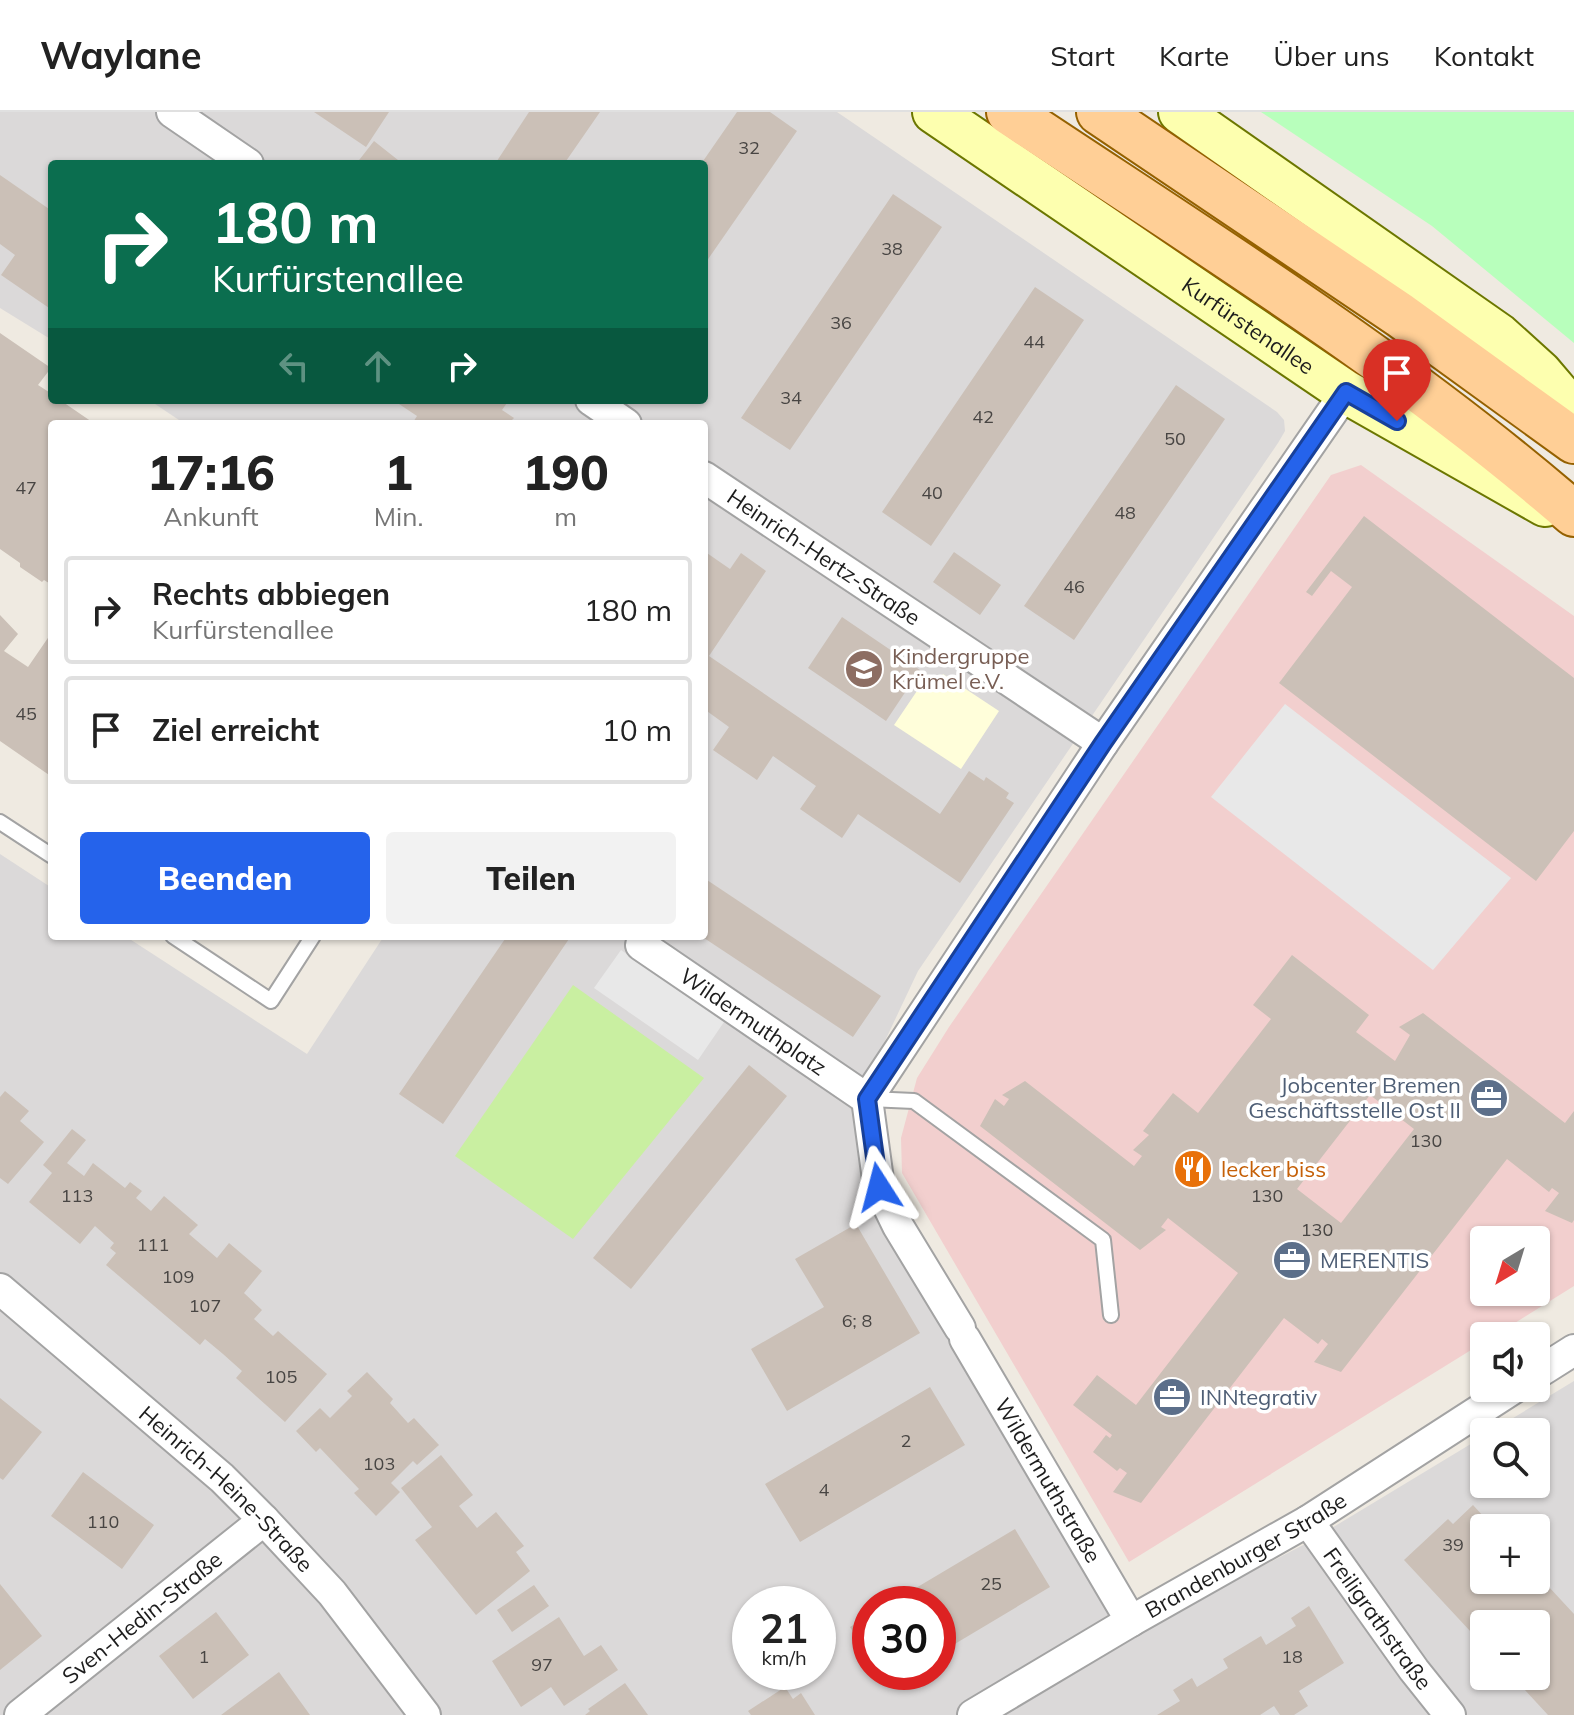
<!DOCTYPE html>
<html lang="de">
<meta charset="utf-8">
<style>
body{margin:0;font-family:Mulish,sans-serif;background:#f2f2f2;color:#222;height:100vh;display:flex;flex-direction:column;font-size:30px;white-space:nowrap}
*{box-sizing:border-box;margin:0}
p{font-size:26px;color:#767676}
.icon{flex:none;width:44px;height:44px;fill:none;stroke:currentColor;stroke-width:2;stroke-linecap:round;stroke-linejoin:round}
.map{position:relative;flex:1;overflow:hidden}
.side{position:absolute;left:48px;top:308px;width:660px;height:520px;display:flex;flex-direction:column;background:#fff;border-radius:8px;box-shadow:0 2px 6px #0004}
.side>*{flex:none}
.banner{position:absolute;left:48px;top:48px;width:660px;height:244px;border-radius:8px;box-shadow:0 2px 6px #0004;background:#0b6e4f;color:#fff;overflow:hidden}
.needle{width:52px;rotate:218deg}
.fabs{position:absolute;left:1470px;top:1114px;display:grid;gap:16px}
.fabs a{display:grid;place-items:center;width:80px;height:80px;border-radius:8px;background:#fff;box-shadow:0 2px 6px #0004;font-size:40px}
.speed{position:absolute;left:732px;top:1474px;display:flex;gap:16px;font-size:40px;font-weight:700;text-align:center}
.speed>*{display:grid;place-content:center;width:104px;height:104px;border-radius:50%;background:#fff;box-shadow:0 2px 6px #0004;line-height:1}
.speed small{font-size:20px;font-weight:400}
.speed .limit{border:12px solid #d22;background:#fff;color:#111}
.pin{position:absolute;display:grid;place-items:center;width:68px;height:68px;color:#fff;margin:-82px -34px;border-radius:50% 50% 50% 0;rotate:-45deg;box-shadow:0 0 8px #0007}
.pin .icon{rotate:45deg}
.me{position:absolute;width:88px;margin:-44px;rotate:351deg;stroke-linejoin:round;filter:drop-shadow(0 0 6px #0008)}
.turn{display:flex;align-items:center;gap:28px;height:168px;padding:0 32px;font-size:36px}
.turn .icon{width:104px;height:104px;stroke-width:2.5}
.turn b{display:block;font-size:56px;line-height:68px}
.lanes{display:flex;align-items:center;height:76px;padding:0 32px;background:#0003;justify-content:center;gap:40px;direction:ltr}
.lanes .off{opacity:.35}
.eta{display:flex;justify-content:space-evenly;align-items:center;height:136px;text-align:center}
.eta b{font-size:48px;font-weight:800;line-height:56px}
.cta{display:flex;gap:16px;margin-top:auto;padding:16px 32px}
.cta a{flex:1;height:92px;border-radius:8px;background:#2563eb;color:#fff;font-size:32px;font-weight:800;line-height:92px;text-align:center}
.cta a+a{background:#f2f2f2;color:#222}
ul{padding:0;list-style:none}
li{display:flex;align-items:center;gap:24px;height:108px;margin:0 16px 12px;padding:0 16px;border:4px solid #e0e0e0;border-radius:8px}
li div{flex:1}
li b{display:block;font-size:30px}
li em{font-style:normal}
header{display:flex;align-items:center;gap:48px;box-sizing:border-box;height:112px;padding:0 40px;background:#fff;border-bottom:2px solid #e0e0e0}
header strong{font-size:38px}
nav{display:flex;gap:44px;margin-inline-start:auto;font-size:28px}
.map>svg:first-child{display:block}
.residential{fill:#dbd9d9;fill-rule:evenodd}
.commercial{fill:#f2cfce;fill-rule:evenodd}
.education{fill:#fffeda}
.grass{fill:#c9efa1}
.park{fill:#b8ffbc}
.parking{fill:#e8e8e8}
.building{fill:#cbc0b7;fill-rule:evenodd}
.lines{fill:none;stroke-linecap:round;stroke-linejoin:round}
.service-casing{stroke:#a3a3a3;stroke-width:18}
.minor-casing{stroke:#a3a3a3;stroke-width:34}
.secondary-casing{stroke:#6c7700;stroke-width:46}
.primary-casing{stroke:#956100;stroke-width:48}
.service{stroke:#fff;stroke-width:14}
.minor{stroke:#fff;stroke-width:30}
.secondary{stroke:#fdffaf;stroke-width:42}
.primary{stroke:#ffcf96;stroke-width:44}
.route-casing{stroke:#184099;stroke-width:20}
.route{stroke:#2563eb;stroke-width:14}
.labels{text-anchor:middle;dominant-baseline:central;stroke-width:7;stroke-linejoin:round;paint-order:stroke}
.number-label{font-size:18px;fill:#484543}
.street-label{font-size:22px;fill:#1c1c1c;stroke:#fff}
.education-label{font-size:22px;fill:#785e54;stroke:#fff;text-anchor:start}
.service-label{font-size:22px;fill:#4e5e75;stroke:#fff;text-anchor:start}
.food-label{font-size:22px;fill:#c56008;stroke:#fff;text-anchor:start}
</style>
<header>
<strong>Waylane</strong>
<nav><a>Start</a><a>Karte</a><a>Über uns</a><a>Kontakt</a></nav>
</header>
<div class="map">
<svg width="1574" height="1603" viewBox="0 0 1574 1603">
<rect width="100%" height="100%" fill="#efeae1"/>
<path class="residential" d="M 0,0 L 837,0 L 1277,300 L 1284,308 L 1285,319 L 1278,331 L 918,859 L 866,969 L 873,1084 L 1105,1491 L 1162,1506 L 1307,1431 L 1484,1324 L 1484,1372 L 1536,1372 L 1536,1320 L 1490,1320 L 1574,1269 L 1574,1603 L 0,1603 L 0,742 L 52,776 L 52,824 L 125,824 L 307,942 L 384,824 L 704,824 L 704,312 L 185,312 L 149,288 L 704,288 L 704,52 L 52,52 L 52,228 L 0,196 ZM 1484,1416 L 1536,1416 L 1536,1468 L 1484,1468 ZM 750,1492 L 818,1492 L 818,1560 L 750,1560 ZM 870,1492 L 938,1492 L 938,1560 L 870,1560 ZM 1484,1512 L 1536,1512 L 1536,1564 L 1484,1564 Z"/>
<path class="commercial" d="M 1361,353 L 1574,504 L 1574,1174 L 1494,1224 L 1484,1224 L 1484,1230 L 1129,1450 L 902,1061 L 901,1026 L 917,966 L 949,915 L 1331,363 ZM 1484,1128 L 1536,1128 L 1536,1180 L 1484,1180 Z"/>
<path class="education" d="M 943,562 L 999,599 L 961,657 L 894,613 L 923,570 L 934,576 Z"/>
<path class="grass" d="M 573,873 L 704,966 L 573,1127 L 455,1044 Z"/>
<path class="park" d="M 1261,0 L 1574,0 L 1574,231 L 1432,114 Z"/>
<path class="parking" d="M 1285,592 L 1511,766 L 1433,858 L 1211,685 Z
M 621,838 L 724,910 L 698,948 L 594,876 Z"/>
<path class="building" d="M 314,0 L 389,0 L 366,35 Z
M 529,0 L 600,0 L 564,52 L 495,52 Z
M 737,0 L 770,0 L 797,19 L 704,153 L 704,52 L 701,52 Z
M 374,29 L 403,52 L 356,52 Z
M 0,63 L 52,99 L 52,198 L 1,163 L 15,143 L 0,132 Z
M 893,82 L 942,115 L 790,338 L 741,306 Z
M 1035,175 L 1084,208 L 931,434 L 882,400 Z
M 0,221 L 51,256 L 38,273 L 52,282 L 52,288 L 60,288 L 95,312 L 52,312 L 52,473 L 44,468 L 42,470 L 20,455 L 20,451 L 0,437 Z
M 1176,273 L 1225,307 L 1074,528 L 1024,494 Z
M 393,288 L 509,288 L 502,298 L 514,306 L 512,308 L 517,312 L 412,312 L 417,304 Z
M 1364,404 L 1574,566 L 1574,719 L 1536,769 L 1279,571 L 1352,475 L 1331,459 L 1312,484 L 1306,480 Z
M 704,439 L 730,457 L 741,441 L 766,459 L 709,544 L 940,702 L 969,659 L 984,669 L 986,665 L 1009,681 L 1006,686 L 1014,691 L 960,771 L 858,702 L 842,726 L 800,697 L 816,674 L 773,644 L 757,668 L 713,638 L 729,615 L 704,597 Z
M 954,440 L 1001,473 L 980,503 L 933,470 Z
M 0,503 L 18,522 L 4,539 L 28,555 L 52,520 L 52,665 L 0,629 Z
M 842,505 L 920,558 L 886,609 L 808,556 Z
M 704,766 L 881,884 L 853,925 L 701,824 L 704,824 Z
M 507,824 L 571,824 L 443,1012 L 399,982 Z
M 1292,843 L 1369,903 L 1356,920 L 1395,949 L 1410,923 L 1399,915 L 1423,901 L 1565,1011 L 1574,999 L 1574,1108 L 1572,1111 L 1545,1099 L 1559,1081 L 1552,1076 L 1549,1080 L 1507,1047 L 1341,1260 L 1314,1250 L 1328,1232 L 1322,1227 L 1318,1232 L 1284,1206 L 1141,1391 L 1113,1380 L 1127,1361 L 1120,1356 L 1117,1359 L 1093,1340 L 1106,1323 L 1110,1326 L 1112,1323 L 1073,1293 L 1097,1263 L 1136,1293 L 1238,1161 L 1168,1106 L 1161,1115 L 1166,1118 L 1140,1138 L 980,1014 L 995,987 L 1004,994 L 1009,987 L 1002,983 L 1025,969 L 1134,1054 L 1142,1044 L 1133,1038 L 1149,1023 L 1143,1019 L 1173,981 L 1198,1001 L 1271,907 L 1253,893 ZM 1370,983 L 1414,1017 L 1341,1111 L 1297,1077 Z
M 749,953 L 787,984 L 631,1177 L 593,1146 Z
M 5,979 L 29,999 L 20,1009 L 44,1030 L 8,1072 L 0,1066 L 0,985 Z
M 72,1017 L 86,1028 L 67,1051 L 84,1064 L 93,1051 L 125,1076 L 130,1070 L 142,1079 L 136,1086 L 151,1099 L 164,1084 L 198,1113 L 189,1122 L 217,1146 L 229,1131 L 262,1159 L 244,1181 L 262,1198 L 254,1207 L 273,1224 L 278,1219 L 327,1262 L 285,1310 L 236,1266 L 242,1259 L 223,1242 L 205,1227 L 200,1233 L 106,1153 L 116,1141 L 110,1136 L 114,1131 L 106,1124 L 95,1114 L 80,1132 L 29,1090 L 52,1061 L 43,1053 Z
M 856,1112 L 920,1221 L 787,1299 L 751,1237 L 824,1195 L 795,1147 Z
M 367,1260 L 393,1287 L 390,1291 L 408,1311 L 414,1306 L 439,1333 L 417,1353 L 413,1349 L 391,1371 L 400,1380 L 376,1404 L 354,1381 L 359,1377 L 320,1336 L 316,1340 L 296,1319 L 320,1296 L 330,1306 L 352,1284 L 347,1279 Z
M 930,1275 L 965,1333 L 800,1430 L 765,1372 Z
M 0,1286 L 42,1320 L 3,1368 L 0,1366 Z
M 441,1343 L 473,1383 L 459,1394 L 477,1416 L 496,1400 L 524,1434 L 516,1440 L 530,1459 L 476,1503 L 415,1428 L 432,1415 L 401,1376 Z
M 83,1360 L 154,1413 L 122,1457 L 51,1404 Z
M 1473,1393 L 1494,1416 L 1484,1416 L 1484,1468 L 1536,1468 L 1536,1461 L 1574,1502 L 1574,1603 L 1548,1603 L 1512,1564 L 1536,1564 L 1536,1512 L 1484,1512 L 1484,1534 L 1404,1448 L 1448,1407 L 1453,1412 Z
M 1015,1417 L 1050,1475 L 938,1542 L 938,1492 L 889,1492 Z
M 0,1472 L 42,1524 L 0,1558 Z
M 534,1473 L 549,1494 L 512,1520 L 497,1498 Z
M 1309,1494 L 1344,1551 L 1299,1579 L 1308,1594 L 1294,1603 L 1280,1603 L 1274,1594 L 1260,1603 L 1157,1603 L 1180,1589 L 1173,1578 L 1192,1566 L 1197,1575 L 1228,1556 L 1223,1547 L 1261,1524 L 1266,1533 L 1296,1514 L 1291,1506 Z
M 216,1500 L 249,1543 L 193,1587 L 159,1544 Z
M 870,1503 L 870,1547 L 850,1515 Z
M 559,1505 L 584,1544 L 601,1533 L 618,1558 L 564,1594 L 551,1575 L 521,1595 L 492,1549 Z
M 279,1560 L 310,1603 L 221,1603 Z
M 878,1560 L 908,1560 L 886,1573 Z
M 625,1571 L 648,1603 L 585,1603 L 590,1599 L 588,1597 Z
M 785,1575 L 793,1587 L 801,1581 L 815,1603 L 751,1603 L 748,1599 Z"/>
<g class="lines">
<defs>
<path id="service" d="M 0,710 L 52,744
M 173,824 L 271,889 L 313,824
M 869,987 L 914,989 L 1103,1128 L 1111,1203"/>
<g id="minor">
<path d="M 172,0 L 248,52"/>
<path d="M 591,288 L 626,312"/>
<path id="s1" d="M 704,365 L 1103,631"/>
<path id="s2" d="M 641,833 L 867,987"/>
<path id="s3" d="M 0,1177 L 222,1366 L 264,1408 L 332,1481 L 425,1603"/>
<path d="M 960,1216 L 898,1114 L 879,1075 L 867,987 L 1103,631 L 1346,280"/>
<path id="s4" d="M 965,1227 L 1131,1509"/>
<path d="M 1536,1262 L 1574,1238"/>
<path id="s5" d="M 1308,1409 L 1414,1558 L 1450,1603"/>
<path id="s6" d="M 20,1603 L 264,1408"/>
<path id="s7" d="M 973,1603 L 1131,1509 L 1308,1409 L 1514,1276"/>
</g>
<g id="secondary">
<path id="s8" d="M 934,0 L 1346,280 L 1545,393"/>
<path d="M 1180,0 L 1499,223 L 1540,260 L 1574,300"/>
</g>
<path id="primary" d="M 1009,0 C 1201,128 1399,250 1574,402
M 1099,0 L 1400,203 L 1574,329"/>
</defs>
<use href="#service" class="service-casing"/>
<use href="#minor" class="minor-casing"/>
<use href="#secondary" class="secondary-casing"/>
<use href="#primary" class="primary-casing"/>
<use href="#service" class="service"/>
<use href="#minor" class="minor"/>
<use href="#secondary" class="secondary"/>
<use href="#primary" class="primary"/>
</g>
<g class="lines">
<defs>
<path id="route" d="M 879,1075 L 867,987 L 1103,631 L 1346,280 L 1397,309"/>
</defs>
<use href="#route" class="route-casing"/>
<use href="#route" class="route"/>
</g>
<defs>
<symbol id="school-disc" viewBox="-11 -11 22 22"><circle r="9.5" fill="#8d6e63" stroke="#fff"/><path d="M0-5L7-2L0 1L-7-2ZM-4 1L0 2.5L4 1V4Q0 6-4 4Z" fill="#fff"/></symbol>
<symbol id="office-disc" viewBox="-11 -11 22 22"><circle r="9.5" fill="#5c6f8a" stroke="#fff"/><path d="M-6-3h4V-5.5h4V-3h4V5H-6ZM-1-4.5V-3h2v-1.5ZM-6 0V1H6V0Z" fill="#fff"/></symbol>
<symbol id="restaurant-disc" viewBox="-11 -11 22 22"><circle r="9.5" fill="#e8710a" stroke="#fff"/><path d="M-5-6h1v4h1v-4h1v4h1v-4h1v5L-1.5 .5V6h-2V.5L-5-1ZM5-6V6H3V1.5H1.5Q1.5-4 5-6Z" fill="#fff"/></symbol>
</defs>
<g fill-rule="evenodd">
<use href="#school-disc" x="842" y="535" width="44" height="44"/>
<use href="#office-disc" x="1467" y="964" width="44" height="44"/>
<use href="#restaurant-disc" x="1171" y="1035" width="44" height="44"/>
<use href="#office-disc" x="1270" y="1126" width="44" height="44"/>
<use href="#office-disc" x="1150" y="1263" width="44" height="44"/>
</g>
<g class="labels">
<g class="number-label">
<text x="749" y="35">32</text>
<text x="892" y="136">38</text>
<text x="841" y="210">36</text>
<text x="1034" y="229">44</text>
<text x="791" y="285">34</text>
<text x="983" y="304">42</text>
<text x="1175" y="326">50</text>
<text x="26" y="375">47</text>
<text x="932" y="380">40</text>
<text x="1125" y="400">48</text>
<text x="1074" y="474">46</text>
<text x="26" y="601">45</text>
<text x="1426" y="1028">130</text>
<text x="77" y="1083">113</text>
<text x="1267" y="1083">130</text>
<text x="1317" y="1117">130</text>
<text x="153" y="1132">111</text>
<text x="178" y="1164">109</text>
<text x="205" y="1193">107</text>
<text x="857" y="1208">6; 8</text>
<text x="281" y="1264">105</text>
<text x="906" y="1328">2</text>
<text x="379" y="1351">103</text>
<text x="824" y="1377">4</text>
<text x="103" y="1409">110</text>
<text x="1453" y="1432">39</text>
<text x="991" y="1471">25</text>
<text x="204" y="1544">1</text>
<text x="1292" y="1544">18</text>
<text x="542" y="1552">97</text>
</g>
<g class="street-label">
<text stroke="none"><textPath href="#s8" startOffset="380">Kurfürstenallee</textPath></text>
<text stroke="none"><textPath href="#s1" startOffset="144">Heinrich-Hertz-Straße</textPath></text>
<text stroke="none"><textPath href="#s2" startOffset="136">Wildermuthplatz</textPath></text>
<text stroke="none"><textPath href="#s4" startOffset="164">Wildermuthstraße</textPath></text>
<text stroke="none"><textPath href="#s3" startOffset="302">Heinrich-Heine-Straße</textPath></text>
<text stroke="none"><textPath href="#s7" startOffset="316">Brandenburger Straße</textPath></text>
<text stroke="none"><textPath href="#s6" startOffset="156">Sven-Hedin-Straße</textPath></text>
<text stroke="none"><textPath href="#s5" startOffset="120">Freiligrathstraße</textPath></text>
</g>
<g class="education-label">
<text x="892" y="544">Kindergruppe<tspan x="892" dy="25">Krümel e.V.</tspan></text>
</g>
<g class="service-label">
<text x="1461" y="973" text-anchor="end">Jobcenter Bremen<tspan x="1461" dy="25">Geschäftsstelle Ost II</tspan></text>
<text x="1320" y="1148">MERENTIS</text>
<text x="1200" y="1285">INNtegrativ</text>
</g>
<g class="food-label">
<text x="1221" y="1057">lecker biss</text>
</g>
</g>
</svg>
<div class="fabs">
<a><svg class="needle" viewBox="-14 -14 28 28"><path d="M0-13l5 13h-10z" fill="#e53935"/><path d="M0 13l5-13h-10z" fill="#767676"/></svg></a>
<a><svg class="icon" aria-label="sound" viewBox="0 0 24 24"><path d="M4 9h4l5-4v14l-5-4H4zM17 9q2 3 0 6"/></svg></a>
<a><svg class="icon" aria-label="search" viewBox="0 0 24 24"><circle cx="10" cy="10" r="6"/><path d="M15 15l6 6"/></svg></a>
<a>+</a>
<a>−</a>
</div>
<div class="speed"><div>21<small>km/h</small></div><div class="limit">30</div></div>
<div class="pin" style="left:1397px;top:309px;background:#d93025"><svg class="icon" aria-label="arrive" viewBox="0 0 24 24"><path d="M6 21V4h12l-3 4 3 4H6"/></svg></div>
<svg class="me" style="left:879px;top:1075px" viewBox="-20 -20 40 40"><path d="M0-17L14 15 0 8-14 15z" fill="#2563eb" stroke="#fff" stroke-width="4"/></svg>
<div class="banner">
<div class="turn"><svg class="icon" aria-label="right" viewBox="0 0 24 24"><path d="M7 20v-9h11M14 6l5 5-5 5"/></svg><div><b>180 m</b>Kurfürstenallee</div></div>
<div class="lanes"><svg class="icon off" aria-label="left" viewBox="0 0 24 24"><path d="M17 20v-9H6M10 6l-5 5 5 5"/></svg><svg class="icon off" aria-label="ahead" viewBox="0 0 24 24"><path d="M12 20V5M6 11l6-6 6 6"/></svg><svg class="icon" aria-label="right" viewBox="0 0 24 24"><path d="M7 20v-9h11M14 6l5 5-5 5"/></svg></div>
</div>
<section class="side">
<div class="eta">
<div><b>17:16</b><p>Ankunft</p></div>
<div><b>1</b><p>Min.</p></div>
<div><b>190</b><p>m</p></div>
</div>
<ul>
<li><svg class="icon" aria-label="right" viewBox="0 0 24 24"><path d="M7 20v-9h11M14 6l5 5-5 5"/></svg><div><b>Rechts abbiegen</b><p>Kurfürstenallee</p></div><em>180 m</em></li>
<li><svg class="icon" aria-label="arrive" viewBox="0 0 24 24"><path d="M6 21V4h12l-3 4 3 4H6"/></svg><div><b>Ziel erreicht</b></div><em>10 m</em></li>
</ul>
<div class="cta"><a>Beenden</a><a>Teilen</a></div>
</section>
</div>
